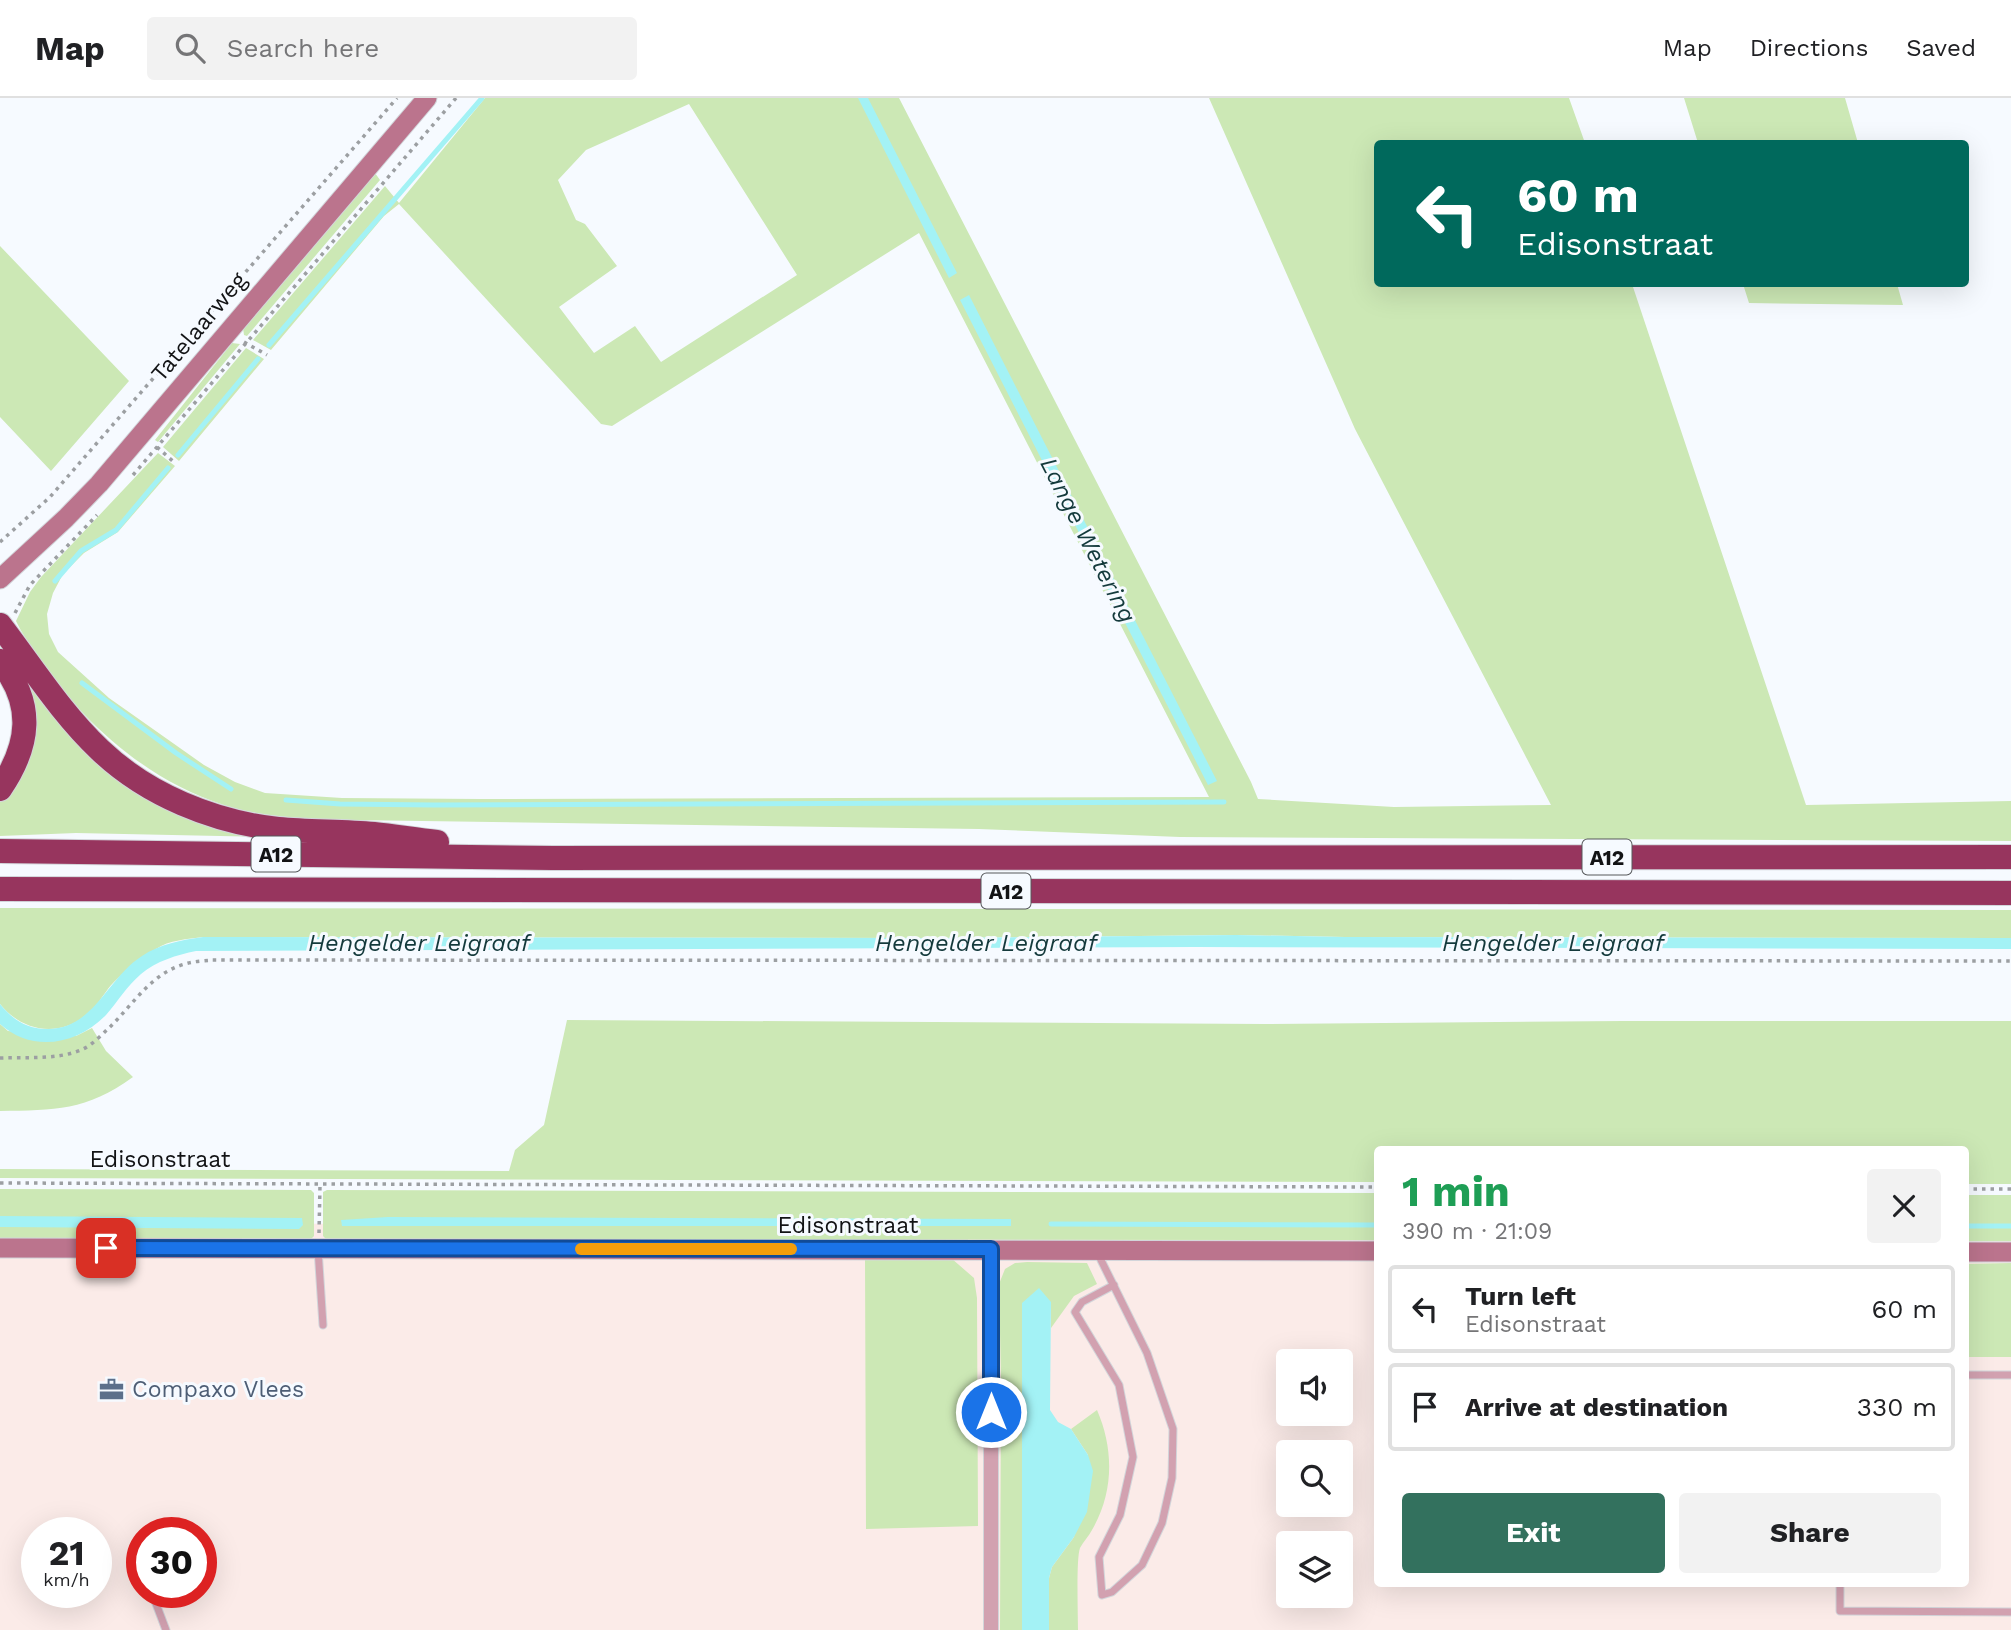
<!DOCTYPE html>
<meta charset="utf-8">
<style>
body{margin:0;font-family:"Work Sans",sans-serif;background:#f2f2f2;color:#202124;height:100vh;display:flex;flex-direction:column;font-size:26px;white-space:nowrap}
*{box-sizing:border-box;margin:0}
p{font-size:23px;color:#757577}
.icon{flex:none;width:38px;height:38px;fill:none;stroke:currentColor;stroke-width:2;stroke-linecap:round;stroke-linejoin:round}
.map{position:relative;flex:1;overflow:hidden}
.sheet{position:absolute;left:1374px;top:1048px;width:595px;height:441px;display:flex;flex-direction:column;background:#fff;border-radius:7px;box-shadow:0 7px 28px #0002}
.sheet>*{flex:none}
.hud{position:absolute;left:1374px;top:42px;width:595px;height:147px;border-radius:7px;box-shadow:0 7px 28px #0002;background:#00695c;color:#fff;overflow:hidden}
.controls{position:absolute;left:1276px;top:1251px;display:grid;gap:14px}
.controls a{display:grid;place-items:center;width:77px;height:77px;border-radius:7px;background:#fff;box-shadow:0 7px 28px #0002;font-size:35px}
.speed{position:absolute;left:21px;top:1419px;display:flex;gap:14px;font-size:35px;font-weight:700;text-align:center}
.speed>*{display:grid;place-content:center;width:91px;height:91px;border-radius:50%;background:#fff;box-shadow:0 7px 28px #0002;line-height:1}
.speed small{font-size:18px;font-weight:400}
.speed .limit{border:10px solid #d22;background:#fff;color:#111}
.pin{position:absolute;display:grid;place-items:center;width:60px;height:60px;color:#fff;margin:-30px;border-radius:14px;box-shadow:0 4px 10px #0006}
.me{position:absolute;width:77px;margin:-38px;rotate:0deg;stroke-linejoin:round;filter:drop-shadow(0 0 5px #0008)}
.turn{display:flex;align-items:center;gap:24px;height:147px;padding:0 28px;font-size:32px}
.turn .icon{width:91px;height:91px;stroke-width:2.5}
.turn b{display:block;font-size:49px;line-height:60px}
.round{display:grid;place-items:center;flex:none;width:74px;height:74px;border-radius:7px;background:#f2f2f2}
.summary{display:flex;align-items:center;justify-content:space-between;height:119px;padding:0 28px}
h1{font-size:42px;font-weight:700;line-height:52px;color:#1e9e55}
.cta{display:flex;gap:14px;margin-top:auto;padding:14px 28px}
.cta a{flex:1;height:80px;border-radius:7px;background:#33715e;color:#fff;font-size:28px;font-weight:700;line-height:80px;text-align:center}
.cta a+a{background:#f2f2f2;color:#202124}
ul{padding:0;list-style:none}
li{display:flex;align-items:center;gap:21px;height:88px;margin:0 14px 10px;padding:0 14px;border:4px solid #e0e0e0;border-radius:7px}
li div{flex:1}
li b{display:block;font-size:26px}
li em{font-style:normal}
header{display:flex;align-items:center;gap:42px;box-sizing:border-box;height:98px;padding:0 35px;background:#fff;border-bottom:2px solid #e0e0e0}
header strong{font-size:33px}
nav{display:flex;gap:38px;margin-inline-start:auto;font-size:24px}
.search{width:490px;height:63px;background:#f2f2f2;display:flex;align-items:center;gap:18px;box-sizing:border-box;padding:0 24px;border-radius:7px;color:#757577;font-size:26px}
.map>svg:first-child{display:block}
.industrial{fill:#fbebe8;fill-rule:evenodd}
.green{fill:#cce8b5;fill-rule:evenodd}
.water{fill:#a3f2f5}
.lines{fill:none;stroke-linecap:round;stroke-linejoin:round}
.stream{stroke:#a3f2f5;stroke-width:5}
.lane-casing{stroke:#d2d5da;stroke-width:9}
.street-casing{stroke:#d2d5da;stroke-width:16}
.secondary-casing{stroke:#d2d5da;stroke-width:21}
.highway-casing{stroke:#d2d5da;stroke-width:26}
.path{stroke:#9c9fa2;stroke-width:3.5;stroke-dasharray:3.5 5;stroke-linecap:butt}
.lane{stroke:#d2a1b0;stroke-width:7}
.street{stroke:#d2a1b0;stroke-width:14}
.secondary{stroke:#bb748d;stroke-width:19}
.highway{stroke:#97355e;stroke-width:24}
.route-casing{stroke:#114b97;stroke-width:18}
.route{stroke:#1a73e8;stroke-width:12}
.slow{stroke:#f59e0b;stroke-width:12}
.labels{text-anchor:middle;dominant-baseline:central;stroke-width:6;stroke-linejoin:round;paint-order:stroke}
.shield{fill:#f6faff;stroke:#56585b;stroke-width:2}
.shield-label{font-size:21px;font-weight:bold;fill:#121315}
.street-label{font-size:23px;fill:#121315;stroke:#f6faff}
.service-label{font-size:23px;fill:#4e5e75;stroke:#f6faff;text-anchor:start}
.water-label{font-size:24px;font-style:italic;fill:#143a3c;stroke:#f6faff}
</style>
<header>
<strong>Map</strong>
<div class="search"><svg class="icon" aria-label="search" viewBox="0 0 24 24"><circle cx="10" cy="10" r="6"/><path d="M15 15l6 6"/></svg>Search here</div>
<nav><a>Map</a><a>Directions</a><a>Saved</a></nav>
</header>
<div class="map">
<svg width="2011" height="1532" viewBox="0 0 2011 1532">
<rect width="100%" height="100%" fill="#f6faff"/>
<path class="industrial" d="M 0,1122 L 342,1126 L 1377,1127 L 1377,1486 L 1965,1486 L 1965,1128 L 2011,1128 L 2011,1532 L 0,1532 ZM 1288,1264 L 1340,1264 L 1340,1316 L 1288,1316 ZM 1288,1354 L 1340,1354 L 1340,1407 L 1288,1407 ZM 37,1435 L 96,1435 L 96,1494 L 37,1494 ZM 142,1435 L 201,1435 L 201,1494 L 142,1494 ZM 1288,1446 L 1340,1446 L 1340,1498 L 1288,1498 Z"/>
<path class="green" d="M 485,0 L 899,0 L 1251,684 L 1258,701 L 1394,709 L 1551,707 L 1355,331 L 1209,0 L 1569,0 L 1585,45 L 1377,46 L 1377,186 L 1632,186 L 1806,707 L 2011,703 L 2011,743 L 1180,739 L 979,731 L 352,722 C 309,721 265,720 224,707 C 146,682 80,623 36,555 C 29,545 21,534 16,523 L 30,494 L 41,479 L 158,355 L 175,368 L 118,434 L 84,455 L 63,476 L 53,495 L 47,516 L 49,536 L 58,554 L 109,600 L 204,667 L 235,684 L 265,695 L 342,700 L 481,701 L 1209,699 L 919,135 L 612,328 L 601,326 L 399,106 L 384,118 L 271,252 L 253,242 L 385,88 L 399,105 ZM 689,6 L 797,177 L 661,264 L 635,228 L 594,255 L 559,209 L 617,168 L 585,126 L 576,122 L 558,82 L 586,52 Z
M 1684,0 L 1845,0 L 1858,45 L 1698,45 Z
M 375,75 L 380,82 L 247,238 L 244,237 L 243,230 Z
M 0,148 L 129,283 L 51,373 L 0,319 Z
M 1743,186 L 1897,186 L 1903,207 L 1749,205 Z
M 232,245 L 240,246 L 158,344 L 155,342 Z
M 246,250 L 264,261 L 179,363 L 163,349 Z
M 14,559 L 95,656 L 262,739 L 76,735 L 0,738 L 0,700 L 24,666 Z
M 0,810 L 2011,812 L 2011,840 L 1345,839 L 1236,837 L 938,840 L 203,839 C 188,841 169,842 156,851 C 142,861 126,872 114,884 C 106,892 101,902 94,910 C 66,940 25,937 0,906 Z
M 567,922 L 1265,926 L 1624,923 L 2011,923 L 2011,1086 L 1965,1086 L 1965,1052 L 1377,1052 L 1377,1084 L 0,1080 L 0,1071 L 509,1073 L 515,1052 L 544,1027 Z
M 0,926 L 8,933 L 76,938 L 92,930 L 106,953 L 133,979 C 86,1013 55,1012 0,1013 Z
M 0,1091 L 311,1092 L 314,1095 L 314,1138 L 311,1141 L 0,1141 Z
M 327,1092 L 1377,1095 L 1377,1142 L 326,1141 L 323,1138 L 323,1094 Z
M 1965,1097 L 2011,1097 L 2011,1143 L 1965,1143 Z
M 951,1160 L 974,1180 L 977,1200 L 978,1428 L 866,1431 L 865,1161 Z
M 1027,1164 L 1087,1165 L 1097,1186 L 1074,1198 L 1051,1230 L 1051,1204 L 1022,1205 L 1022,1532 L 1000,1532 L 1001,1283 L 999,1186 L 1005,1171 L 1015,1165 Z
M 2011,1165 L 2011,1259 L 1965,1259 L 1965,1166 Z
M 1097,1312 C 1114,1351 1114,1394 1092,1432 C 1089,1438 1083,1444 1080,1450 C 1076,1460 1078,1517 1078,1532 L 1049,1532 L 1049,1480 L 1052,1469 L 1074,1439 L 1088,1357 L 1071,1331 Z"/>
<path class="water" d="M 858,0 L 868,0 L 957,175 L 949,180 Z
M 969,197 L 1217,683 L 1208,687 L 960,202 Z
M 1236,837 L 1345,839 L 2011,840 L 2011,851 L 1194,849 L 196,853 C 177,857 156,863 141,876 C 127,888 118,903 106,917 C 77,947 32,955 0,926 L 0,906 C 12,921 27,931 46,931 C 94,932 106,881 142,858 C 160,846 181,842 203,839 L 938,840 Z
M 0,1118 L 302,1120 L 303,1127 L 299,1131 L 0,1129 Z
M 388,1119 L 1011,1121 L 1011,1128 L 342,1128 L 341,1122 Z
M 1039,1190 L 1051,1204 L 1050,1312 L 1058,1324 L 1071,1331 L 1088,1357 L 1093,1373 L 1087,1414 L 1074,1439 L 1052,1469 L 1049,1480 L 1049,1532 L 1022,1532 L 1022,1205 Z"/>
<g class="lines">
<path class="stream" d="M 269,247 L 482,0
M 178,357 L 258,261
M 55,483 L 81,453 L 116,432 L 168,370
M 82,585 L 176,655 L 231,691
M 286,702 L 340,706 L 434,707 L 1224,704
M 1051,1126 L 1377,1127
M 1965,1128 L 2011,1128"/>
<defs>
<path id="lane" d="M 318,1151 L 323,1227
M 1098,1156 L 1147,1255 L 1173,1331 L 1172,1380 L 1162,1425 L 1142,1467 L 1112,1494 L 1102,1497 L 1099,1459 L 1120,1417 L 1133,1359 L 1119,1287 L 1075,1214 L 1082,1204 L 1114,1187
M 1965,1277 L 2011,1277
M 1840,1486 L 1840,1513 L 2011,1514
M 155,1503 L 166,1532"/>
<path id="street" d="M 991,1532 L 991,1151"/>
<path id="secondary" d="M 0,481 L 66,420 L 99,386 L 427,0
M 0,1150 L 1377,1153
M 1965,1154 L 2011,1154"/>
<path id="highway" d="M 0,527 C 33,570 61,615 100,652 C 147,697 214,724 278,731 C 310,734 342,733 374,736 C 395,738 416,742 437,744
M 0,563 C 35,606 30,647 0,691
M 0,753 L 553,760 L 2011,759
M 0,791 L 2011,795"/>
</defs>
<use href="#lane" class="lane-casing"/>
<use href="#street" class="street-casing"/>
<use href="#secondary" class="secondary-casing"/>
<use href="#highway" class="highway-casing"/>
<path class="path" d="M 244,244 L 267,257
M 157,349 L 176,366
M 133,377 L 456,0
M 0,444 L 50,399 L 397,0
M 15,515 L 30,487 L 97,417
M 0,960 C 26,959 57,962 81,952 C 93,947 102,936 111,928 C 134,905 152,875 185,866 C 194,863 204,863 212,862 L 2011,863
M 0,1085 L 1377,1089
M 1965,1091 L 2011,1091
M 319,1135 L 320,1087"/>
<use href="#lane" class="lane"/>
<use href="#street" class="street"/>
<use href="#secondary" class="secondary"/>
<use href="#highway" class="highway"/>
</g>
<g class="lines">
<defs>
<path id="route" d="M 106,1150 L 991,1151 L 991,1314"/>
</defs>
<use href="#route" class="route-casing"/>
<use href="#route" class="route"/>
<path class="slow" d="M 581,1151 L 791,1151"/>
</g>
<defs>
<symbol id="office-bare" viewBox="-9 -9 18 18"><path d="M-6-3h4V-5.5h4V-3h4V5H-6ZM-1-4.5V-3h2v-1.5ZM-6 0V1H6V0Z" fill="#5c6f8a" stroke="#f6faff" stroke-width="2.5" paint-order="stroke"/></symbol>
</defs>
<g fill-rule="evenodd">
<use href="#office-bare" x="94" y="1274" width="35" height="35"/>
</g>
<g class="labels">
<g class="shield">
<rect x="251.5" y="738.5" width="49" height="35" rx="5"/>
<rect x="1582.5" y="741.5" width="49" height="35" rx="5"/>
<rect x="981.5" y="775.5" width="49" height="35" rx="5"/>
</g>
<g class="shield-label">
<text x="276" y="756">A12</text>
<text x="1607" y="759">A12</text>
<text x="1006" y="793">A12</text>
</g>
<g class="street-label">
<text transform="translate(199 229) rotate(-50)">Tatelaarweg</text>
<text x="160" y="1061">Edisonstraat</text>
<text x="848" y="1127">Edisonstraat</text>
</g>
<g class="service-label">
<text x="132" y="1291">Compaxo Vlees</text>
</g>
<g class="water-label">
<text transform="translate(1088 442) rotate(63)">Lange Wetering</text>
<text x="419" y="845">Hengelder Leigraaf</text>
<text x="986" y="845">Hengelder Leigraaf</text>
<text x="1553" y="845">Hengelder Leigraaf</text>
</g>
</g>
</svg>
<div class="controls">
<a><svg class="icon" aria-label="sound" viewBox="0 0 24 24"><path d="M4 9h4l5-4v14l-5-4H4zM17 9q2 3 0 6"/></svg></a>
<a><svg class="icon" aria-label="search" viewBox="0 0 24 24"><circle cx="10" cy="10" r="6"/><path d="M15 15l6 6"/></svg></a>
<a><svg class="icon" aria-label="layers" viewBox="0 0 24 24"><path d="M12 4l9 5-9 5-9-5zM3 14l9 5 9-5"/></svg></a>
</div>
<div class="speed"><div>21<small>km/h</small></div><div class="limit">30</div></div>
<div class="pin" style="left:106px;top:1150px;background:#d93025"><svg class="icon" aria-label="arrive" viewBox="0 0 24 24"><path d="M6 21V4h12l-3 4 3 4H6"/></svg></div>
<svg class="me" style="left:991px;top:1314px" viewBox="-20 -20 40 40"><circle r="17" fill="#1a73e8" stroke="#fff" stroke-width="3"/><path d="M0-11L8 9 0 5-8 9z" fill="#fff"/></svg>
<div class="hud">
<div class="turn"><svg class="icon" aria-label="left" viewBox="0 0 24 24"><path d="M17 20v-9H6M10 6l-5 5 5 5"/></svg><div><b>60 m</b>Edisonstraat</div></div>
</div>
<section class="sheet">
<div class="summary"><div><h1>1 min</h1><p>390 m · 21:09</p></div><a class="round"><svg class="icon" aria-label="close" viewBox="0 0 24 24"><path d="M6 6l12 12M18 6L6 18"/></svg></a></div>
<ul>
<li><svg class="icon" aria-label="left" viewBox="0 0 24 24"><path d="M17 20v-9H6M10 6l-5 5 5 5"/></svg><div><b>Turn left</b><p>Edisonstraat</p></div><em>60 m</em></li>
<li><svg class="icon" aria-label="arrive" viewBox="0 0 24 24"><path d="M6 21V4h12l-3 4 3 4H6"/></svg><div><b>Arrive at destination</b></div><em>330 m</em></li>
</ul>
<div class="cta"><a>Exit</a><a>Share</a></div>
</section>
</div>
